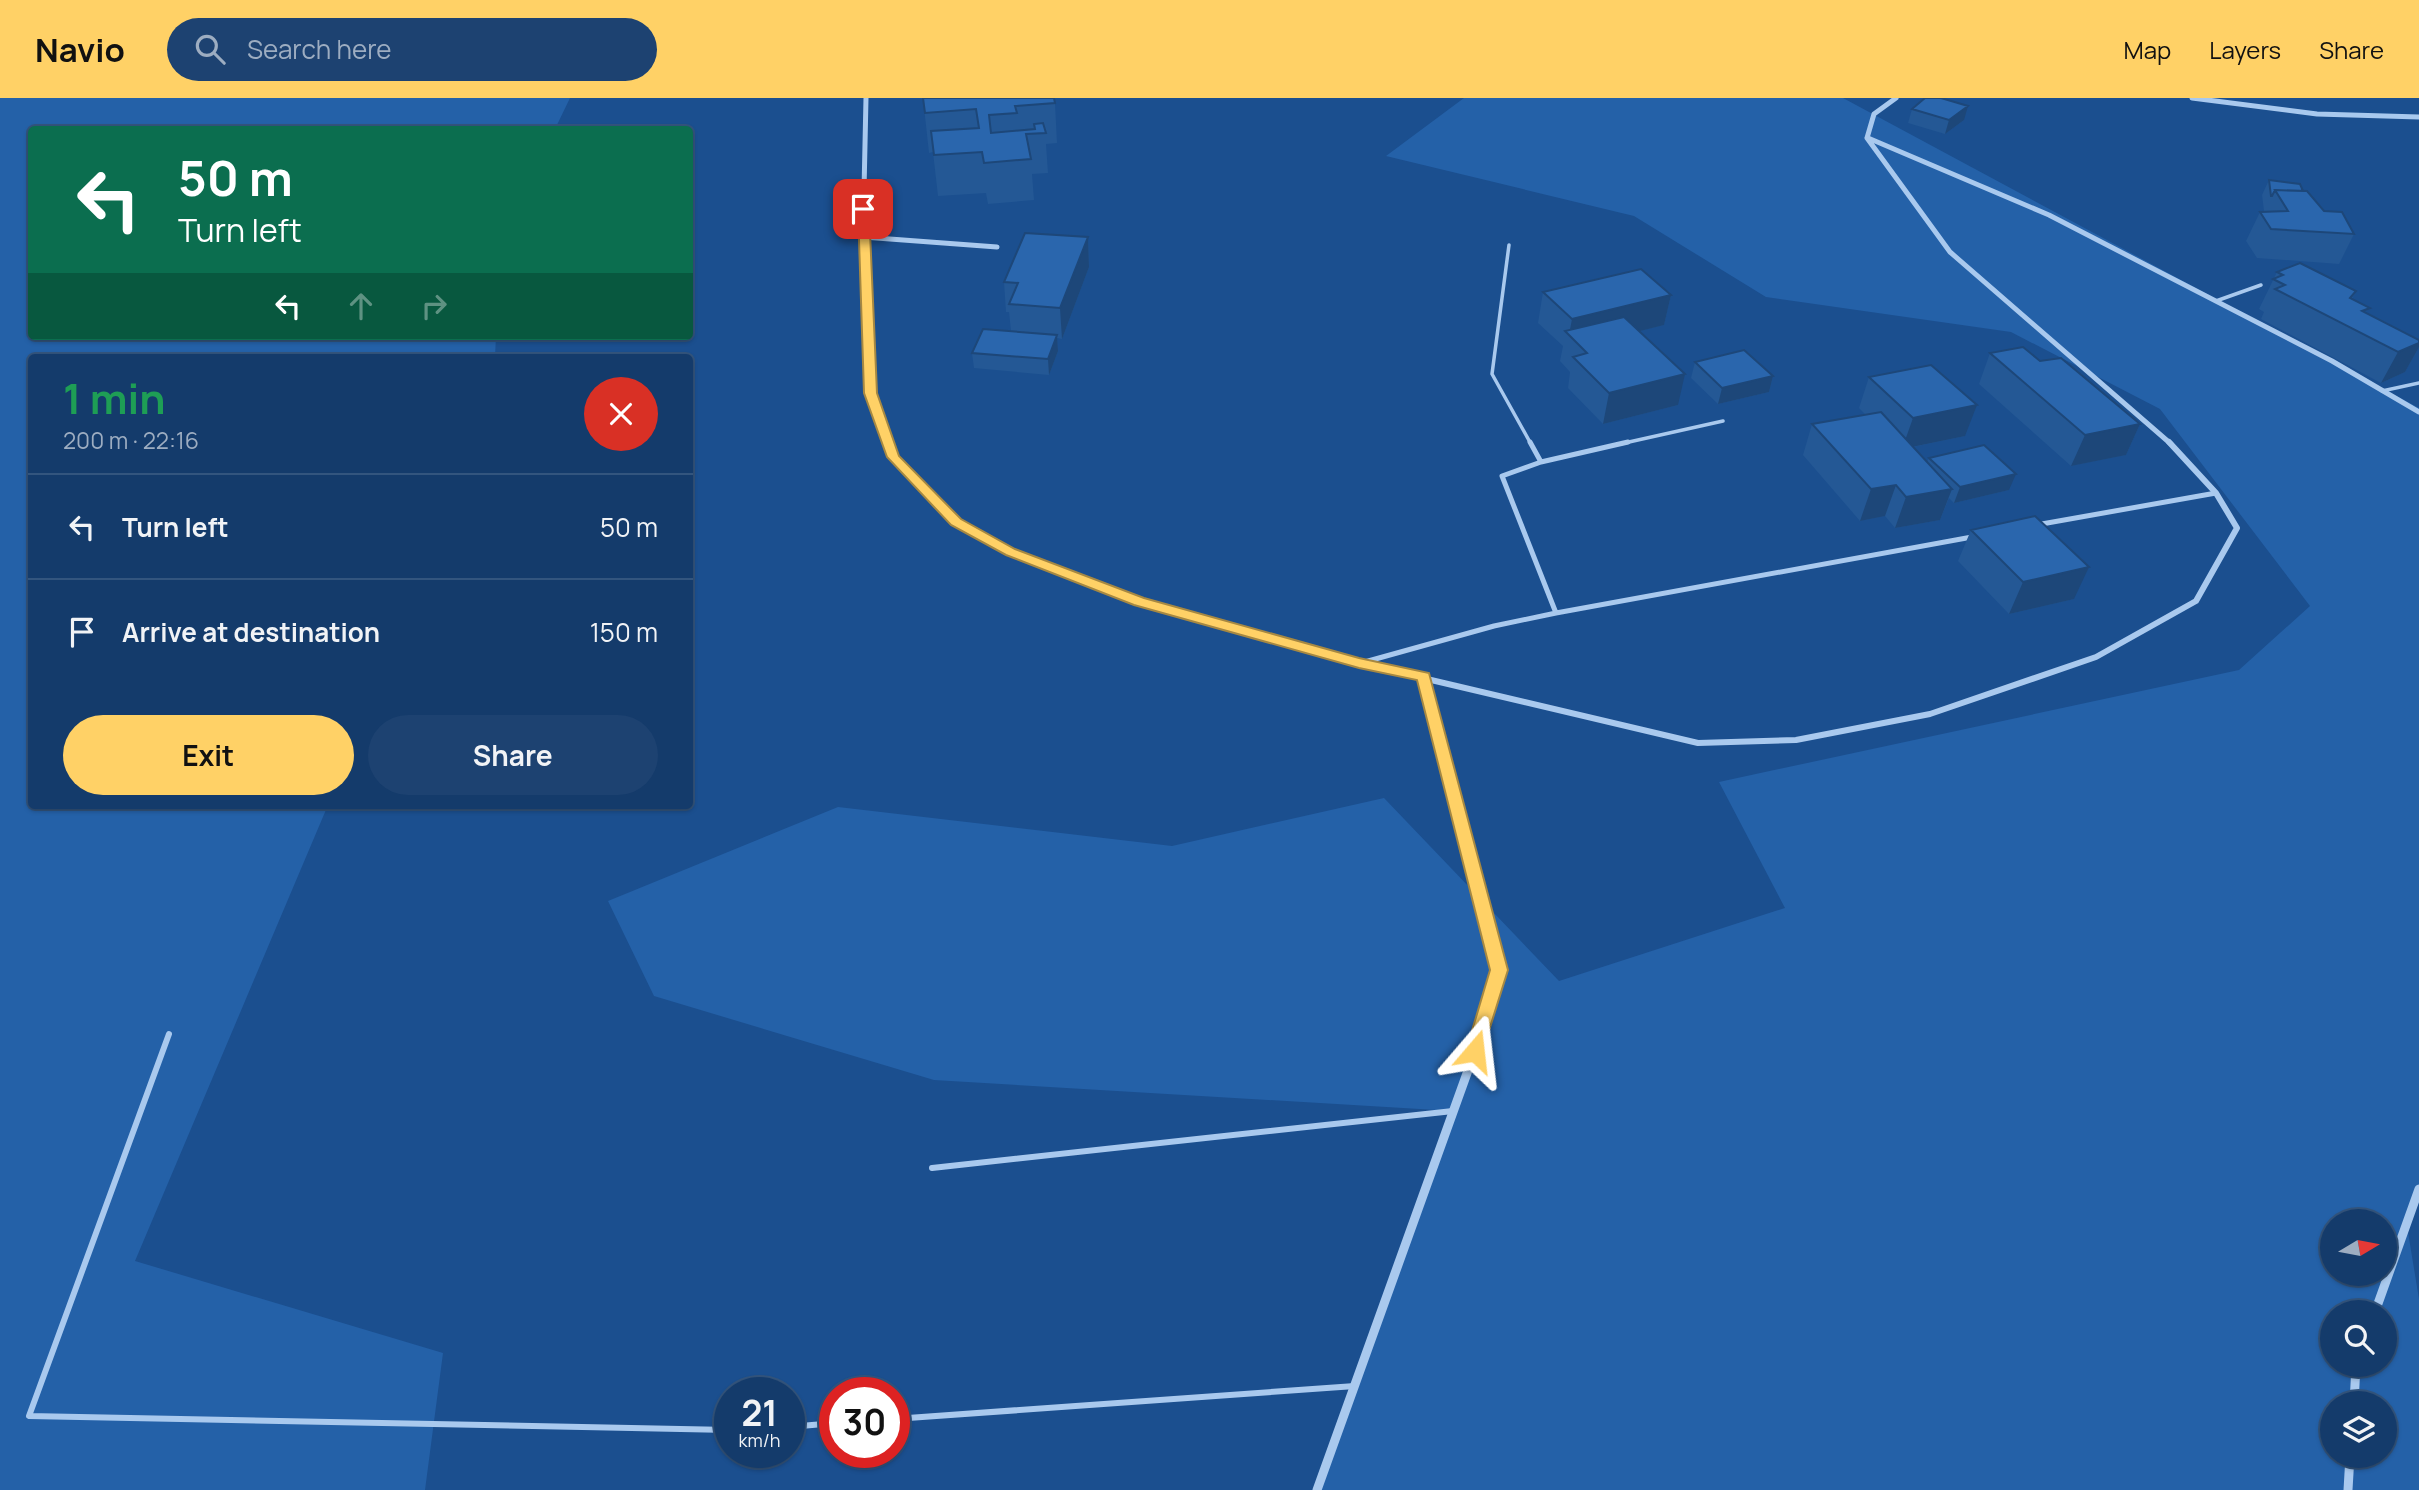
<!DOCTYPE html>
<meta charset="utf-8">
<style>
body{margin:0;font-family:Manrope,sans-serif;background:#1d4271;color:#f1f3f6;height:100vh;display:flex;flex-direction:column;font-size:26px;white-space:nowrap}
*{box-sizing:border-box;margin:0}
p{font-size:23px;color:#9dadc1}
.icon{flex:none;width:38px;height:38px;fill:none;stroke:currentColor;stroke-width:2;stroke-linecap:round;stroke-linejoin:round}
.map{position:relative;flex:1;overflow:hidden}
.panel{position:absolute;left:28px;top:256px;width:665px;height:455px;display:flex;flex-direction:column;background:#143b6b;border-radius:7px;box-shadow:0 2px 5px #0004,0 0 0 2px #33557e}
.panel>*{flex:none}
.banner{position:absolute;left:28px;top:28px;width:665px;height:214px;border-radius:7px;box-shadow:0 2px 5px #0004,0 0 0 2px #33557e;background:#0b6e4f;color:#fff;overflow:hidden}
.needle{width:46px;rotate:80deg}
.fabs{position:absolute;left:2320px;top:1111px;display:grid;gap:14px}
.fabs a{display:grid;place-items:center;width:77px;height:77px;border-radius:50%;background:#143b6b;box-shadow:0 2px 5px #0004,0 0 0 2px #33557e;font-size:35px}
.speed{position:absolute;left:714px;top:1279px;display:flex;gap:14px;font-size:35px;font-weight:700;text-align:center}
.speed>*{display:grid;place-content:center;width:91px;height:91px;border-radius:50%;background:#143b6b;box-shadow:0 2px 5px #0004,0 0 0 2px #33557e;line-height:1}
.speed small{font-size:18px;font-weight:400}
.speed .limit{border:10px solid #d22;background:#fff;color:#111}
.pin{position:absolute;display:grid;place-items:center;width:60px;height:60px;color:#fff;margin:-30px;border-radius:14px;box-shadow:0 4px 10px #0006}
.me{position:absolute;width:77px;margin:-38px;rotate:17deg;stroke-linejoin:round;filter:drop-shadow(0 0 5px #0008)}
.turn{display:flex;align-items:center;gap:24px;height:147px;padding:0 35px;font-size:32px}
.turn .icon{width:91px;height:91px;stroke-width:2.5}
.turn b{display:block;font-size:49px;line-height:60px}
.lanes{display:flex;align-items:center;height:66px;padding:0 35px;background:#0003;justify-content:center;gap:35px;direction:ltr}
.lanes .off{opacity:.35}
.round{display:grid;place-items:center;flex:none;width:74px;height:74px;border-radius:37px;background:#1d4271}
.head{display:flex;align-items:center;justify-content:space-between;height:119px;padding:0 35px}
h1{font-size:42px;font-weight:700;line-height:52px;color:#1e9e55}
.cta{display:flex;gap:14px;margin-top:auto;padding:14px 35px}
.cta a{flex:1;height:80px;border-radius:42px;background:#ffd166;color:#111;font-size:28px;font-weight:700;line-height:80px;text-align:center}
.cta a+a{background:#1d4271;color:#f1f3f6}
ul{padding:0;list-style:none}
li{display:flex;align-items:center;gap:21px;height:105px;padding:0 35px;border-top:2px solid #33557e}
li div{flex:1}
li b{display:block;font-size:26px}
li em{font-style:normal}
header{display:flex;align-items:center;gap:42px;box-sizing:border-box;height:98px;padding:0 35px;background:#ffd166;color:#111}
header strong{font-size:33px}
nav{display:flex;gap:38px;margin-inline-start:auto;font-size:24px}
.search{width:490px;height:63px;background:#1d4271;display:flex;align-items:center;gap:18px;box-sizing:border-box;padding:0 24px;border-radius:38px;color:#9dadc1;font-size:26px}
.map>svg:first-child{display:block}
.green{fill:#2461a8;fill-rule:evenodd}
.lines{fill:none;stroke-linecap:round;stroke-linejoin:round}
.service-far2{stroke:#a9c9ee;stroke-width:3.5}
.service-far1{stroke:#a9c9ee;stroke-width:5}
.service{stroke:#a9c9ee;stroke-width:6}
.minor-far2{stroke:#a9c9ee;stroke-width:5}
.minor-far1{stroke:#a9c9ee;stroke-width:6}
.minor{stroke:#a9c9ee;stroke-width:9}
.wall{fill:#245895}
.shaded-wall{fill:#1d4779}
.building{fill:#2a66ad;stroke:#1d4779;stroke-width:2}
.route{fill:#ffd166;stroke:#a68842;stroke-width:2}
</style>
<header>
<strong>Navio</strong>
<div class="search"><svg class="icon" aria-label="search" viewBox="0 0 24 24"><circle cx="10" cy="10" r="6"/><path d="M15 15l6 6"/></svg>Search here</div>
<nav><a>Map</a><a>Layers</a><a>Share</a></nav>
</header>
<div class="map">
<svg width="2419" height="1392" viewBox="0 0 2419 1392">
<rect width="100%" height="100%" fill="#1b4f8f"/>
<path class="green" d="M 0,0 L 570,0 L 555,31 L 32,32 L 32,238 L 496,238 L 495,259 L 32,259 L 32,707 L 328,707 L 135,1163 L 443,1255 L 425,1392 L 0,1392 Z
M 1464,0 L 1843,0 L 2419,310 L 2419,1102 L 2407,1128 L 2419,1201 L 2419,1392 L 1320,1392 L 1453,1013 L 934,982 L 654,898 L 608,803 L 838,709 L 1172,748 L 1384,700 L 1559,883 L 1785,810 L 1719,684 L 2239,572 L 2310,508 L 2160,311 L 2011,234 L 1766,199 L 1634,118 L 1386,58 ZM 2333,1124 L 2385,1124 L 2385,1176 L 2333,1176 ZM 2333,1214 L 2385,1214 L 2385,1267 L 2333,1267 ZM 2333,1306 L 2385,1306 L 2385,1358 L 2333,1358 Z"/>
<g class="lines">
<path class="service-far2" d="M 1509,147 L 1492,276 L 1531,346
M 2216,203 L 2261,187
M 2382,293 L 2419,285
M 1620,346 L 1723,323"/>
<path class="service-far1" d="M 1541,364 L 1628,344
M 2036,427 L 2216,395
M 1556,515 L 1972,439
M 1361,565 L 1494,528 L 1556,515 L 1502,378 L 1541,364 L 1530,344"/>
<path class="service" d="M 169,936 L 29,1318 L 730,1332
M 932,1070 L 1453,1013
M 894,1321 L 1355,1288
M 789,1329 L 835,1325"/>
<path class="minor-far2" d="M 866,0 L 863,139 L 870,295 L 888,346
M 2192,0 L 2317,16 L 2419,19
M 1867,40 L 1950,154 L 2171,346
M 1867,40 L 1874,16 L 1896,0
M 1868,40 L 2049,117 L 2332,263 L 2419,314
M 863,139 L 997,149"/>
<path class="minor-far1" d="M 888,344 L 893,359 L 956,424 L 1011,454 L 1139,504 L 1359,565 L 1698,645 L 1796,642 L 1930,616 L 2096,559 L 2196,503 L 2237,430 L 2216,395 L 2169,344
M 1424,579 L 1480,799"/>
<path class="minor" d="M 2375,1214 L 2419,1091
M 2354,1306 L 2356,1267
M 1317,1392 L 1475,953 L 1499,872 L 1480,797
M 2348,1392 L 2350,1358"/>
</g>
<path class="wall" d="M 923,0 L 1055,5 L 1057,45 L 1046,46 L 1048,75 L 1032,76 L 1034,102 L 988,106 L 986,95 L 938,98 L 933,54 L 929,55 Z
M 1912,11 L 1964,22 L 1945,36 L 1908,25 Z
M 2269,82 L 2303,93 L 2324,113 L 2354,136 L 2339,166 L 2257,160 L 2246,143 L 2260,114 L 2265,113 L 2264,113 L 2262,97 Z
M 1088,139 L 1089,169 L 1062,241 L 1057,240 L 1058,253 L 1049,277 L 974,270 L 972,255 L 1011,233 L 1009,214 L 1006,214 L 1004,184 Z
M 2277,174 L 2356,193 L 2352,201 L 2367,216 L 2419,242 L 2419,249 L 2405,274 L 2381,285 L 2261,221 L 2264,214 L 2259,211 Z
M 1543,194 L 1671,197 L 1664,227 L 1639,233 L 1678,307 L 1603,326 L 1568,290 L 1570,274 L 1560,263 L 1563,248 L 1538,225 Z
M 1990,255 L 2040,263 L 2140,326 L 2126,357 L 2071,368 L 1979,286 Z
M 1695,264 L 1773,278 L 1769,294 L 1718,306 L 1691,280 Z
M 1869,279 L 1965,338 L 1913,349 L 1927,364 L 1929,360 L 2009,392 L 1954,405 L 1949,400 L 1940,422 L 1895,430 L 1885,418 L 1860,423 L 1803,357 L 1812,326 L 1866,317 L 1859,310 Z
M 1971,432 L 2074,501 L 2009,516 L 1958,463 Z"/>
<path class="shaded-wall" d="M 1968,8 L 1964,22 L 1945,36 L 1949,22 Z
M 1088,139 L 1089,169 L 1062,241 L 1060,210 Z
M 1671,197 L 1664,227 L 1580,248 L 1569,237 L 1572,221 Z
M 1057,237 L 1058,253 L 1049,277 L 1048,261 Z
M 2419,245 L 2419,249 L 2405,274 L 2381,285 L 2398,254 Z
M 1685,276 L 1678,307 L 1603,326 L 1609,295 Z
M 1773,278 L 1769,294 L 1718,306 L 1722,290 Z
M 1977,307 L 1965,338 L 1902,351 L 1913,320 Z
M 2140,326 L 2126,357 L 2071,368 L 2085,337 Z
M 2016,376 L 2009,392 L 1954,405 L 1960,389 Z
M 1896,387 L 1885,418 L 1860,423 L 1871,391 Z
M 1952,391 L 1940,422 L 1895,430 L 1906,399 Z
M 2089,469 L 2074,501 L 2009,516 L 2023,484 Z"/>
<path class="building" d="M 923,0 L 1054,0 L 1055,5 L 1015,8 L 1017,15 L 989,17 L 991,35 L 1035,31 L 1034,26 L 1043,25 L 1046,35 L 1026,36 L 1031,61 L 984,65 L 982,54 L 934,57 L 931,33 L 979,30 L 976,11 L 925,15 Z
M 1925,0 L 1941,0 L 1968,8 L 1949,22 L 1912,11 Z
M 2269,82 L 2300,86 L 2303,93 L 2275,92 L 2272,98 L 2271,98 Z
M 2275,92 L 2307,93 L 2324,113 L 2342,114 L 2354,136 L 2271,131 L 2260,114 L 2288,113 Z
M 1025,135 L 1088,139 L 1060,210 L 1009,206 L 1018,185 L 1004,184 Z
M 2300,165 L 2356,193 L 2350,200 L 2370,210 L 2362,213 L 2419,242 L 2419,245 L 2398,254 L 2275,191 L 2285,187 L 2273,181 L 2283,177 L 2277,174 Z
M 1641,171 L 1671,197 L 1572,221 L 1543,194 Z
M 1624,219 L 1685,276 L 1609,295 L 1573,259 L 1587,255 L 1565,233 Z
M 983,231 L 1057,237 L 1048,261 L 972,255 Z
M 2023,249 L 2040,263 L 2061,260 L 2140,326 L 2085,337 L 1990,255 Z
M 1744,252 L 1773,278 L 1722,290 L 1695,264 Z
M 1931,267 L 1977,307 L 1913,320 L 1869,279 Z
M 1881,314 L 1952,391 L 1906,399 L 1896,387 L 1871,391 L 1812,326 Z
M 1984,347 L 2016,376 L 1960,389 L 1929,360 Z
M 2035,418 L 2089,469 L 2023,484 L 1971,432 Z"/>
<path class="route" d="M 863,108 L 869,111 L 877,295 L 899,358 L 961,421 L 1015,451 L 1144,500 L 1359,560 L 1429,575 L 1508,872 L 1481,958 L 1475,960 L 1468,958 L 1466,953 L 1490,872 L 1417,582 L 1359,570 L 1134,507 L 1006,457 L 951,427 L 887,359 L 864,295 L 858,111 Z"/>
</svg>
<div class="fabs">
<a><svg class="needle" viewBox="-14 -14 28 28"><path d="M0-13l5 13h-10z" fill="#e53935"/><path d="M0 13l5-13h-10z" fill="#9dadc1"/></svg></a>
<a><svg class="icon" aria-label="search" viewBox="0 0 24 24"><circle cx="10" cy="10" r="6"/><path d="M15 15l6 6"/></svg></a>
<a><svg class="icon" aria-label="layers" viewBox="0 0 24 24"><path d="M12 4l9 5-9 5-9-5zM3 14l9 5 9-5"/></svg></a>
</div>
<div class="speed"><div>21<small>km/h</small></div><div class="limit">30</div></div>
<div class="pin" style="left:863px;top:111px;background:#d93025"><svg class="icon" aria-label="arrive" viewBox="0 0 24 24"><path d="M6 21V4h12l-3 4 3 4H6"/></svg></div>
<svg class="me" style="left:1475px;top:953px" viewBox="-20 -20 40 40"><path d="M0-17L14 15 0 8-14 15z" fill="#ffd166" stroke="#fff" stroke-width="4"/></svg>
<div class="banner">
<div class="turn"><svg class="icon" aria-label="left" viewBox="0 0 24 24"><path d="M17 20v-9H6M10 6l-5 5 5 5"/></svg><div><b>50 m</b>Turn left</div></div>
<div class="lanes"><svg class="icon" aria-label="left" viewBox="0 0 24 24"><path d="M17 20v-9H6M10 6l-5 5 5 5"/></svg><svg class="icon off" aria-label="ahead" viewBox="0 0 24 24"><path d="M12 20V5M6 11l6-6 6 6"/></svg><svg class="icon off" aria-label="right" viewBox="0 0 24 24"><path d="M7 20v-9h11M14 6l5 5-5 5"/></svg></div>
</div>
<section class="panel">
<div class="head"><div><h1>1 min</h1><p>200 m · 22:16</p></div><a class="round" style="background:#d93025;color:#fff"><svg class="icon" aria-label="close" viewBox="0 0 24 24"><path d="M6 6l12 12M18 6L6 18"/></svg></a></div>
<ul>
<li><svg class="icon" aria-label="left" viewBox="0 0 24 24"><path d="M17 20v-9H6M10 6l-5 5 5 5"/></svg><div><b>Turn left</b></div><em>50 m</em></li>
<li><svg class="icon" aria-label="arrive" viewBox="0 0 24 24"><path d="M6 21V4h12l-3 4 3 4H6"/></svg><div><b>Arrive at destination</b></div><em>150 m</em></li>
</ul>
<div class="cta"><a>Exit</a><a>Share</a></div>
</section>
</div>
